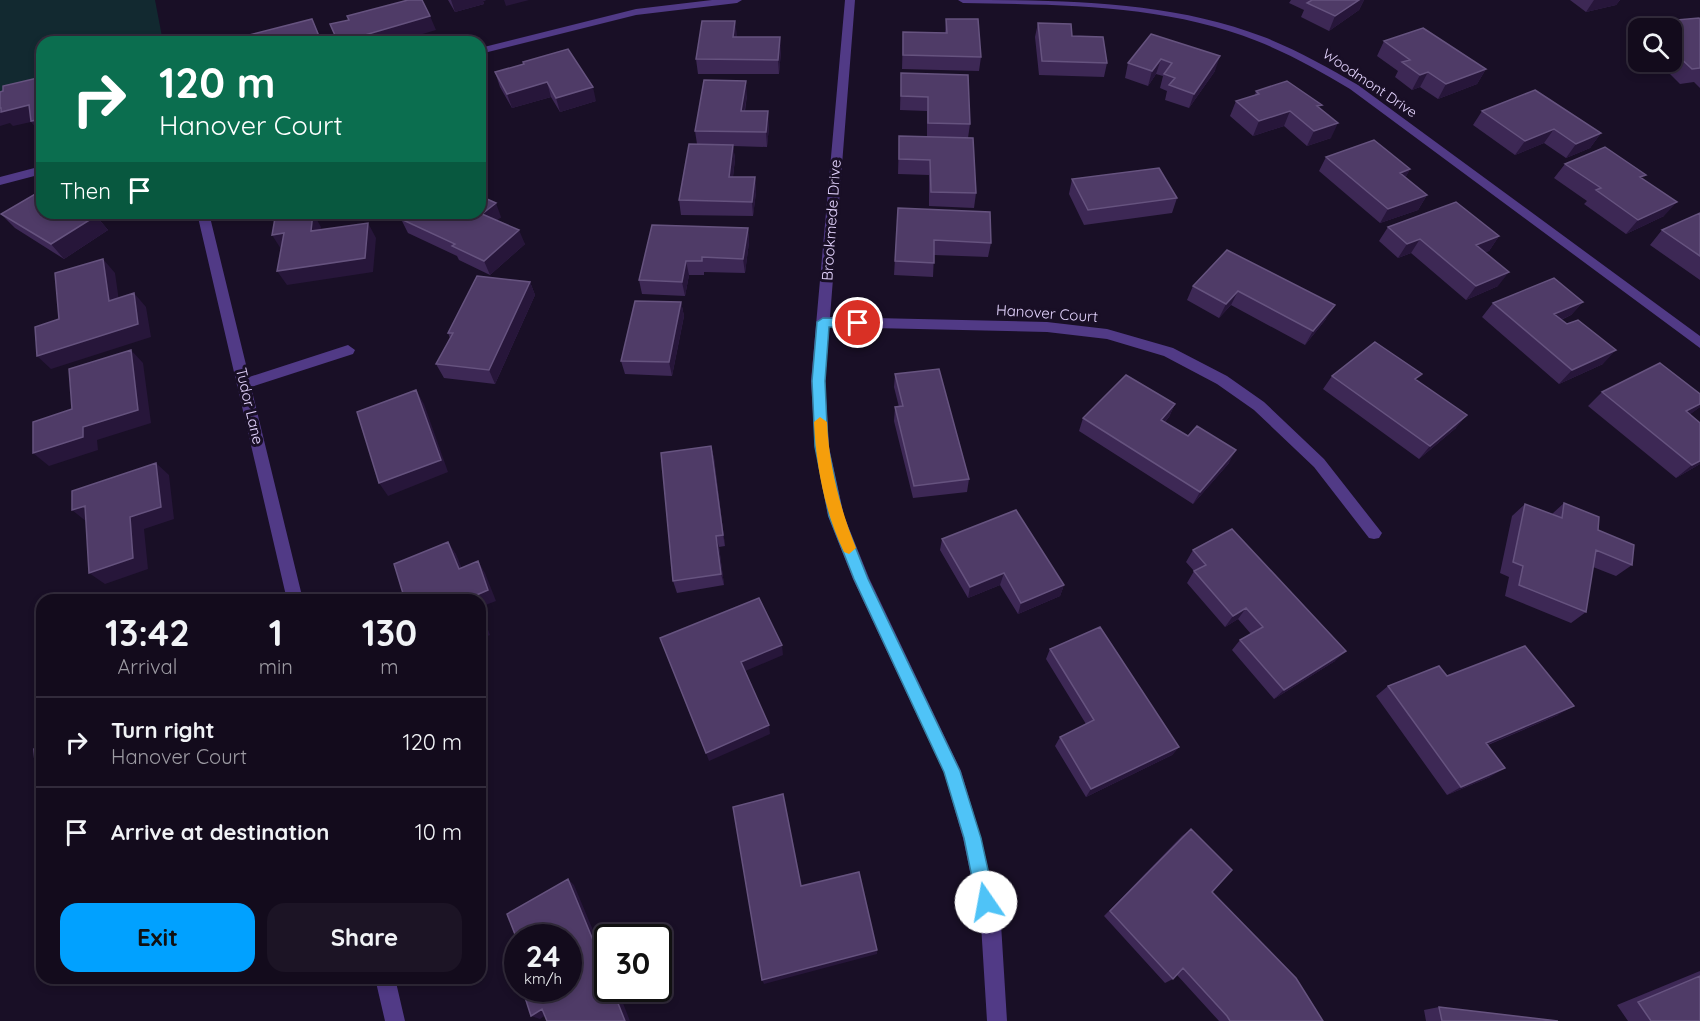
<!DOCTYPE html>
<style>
body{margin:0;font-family:Quicksand,sans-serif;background:#1c1425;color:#f1f3f6;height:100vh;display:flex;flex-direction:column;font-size:22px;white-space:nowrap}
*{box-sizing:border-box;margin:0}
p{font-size:20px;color:#9d9ba3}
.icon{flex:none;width:33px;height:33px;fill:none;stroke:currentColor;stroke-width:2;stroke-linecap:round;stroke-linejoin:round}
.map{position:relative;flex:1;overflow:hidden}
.side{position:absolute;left:36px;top:594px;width:450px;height:390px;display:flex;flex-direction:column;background:#130b1c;border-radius:18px;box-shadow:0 3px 9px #0003,0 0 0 2px #322b3b}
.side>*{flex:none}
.top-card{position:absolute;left:36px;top:36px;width:450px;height:183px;border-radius:18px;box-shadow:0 3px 9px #0003,0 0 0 2px #322b3b;background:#0b6e4f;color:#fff;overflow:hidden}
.buttons{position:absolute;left:1628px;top:18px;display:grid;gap:12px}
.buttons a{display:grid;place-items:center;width:54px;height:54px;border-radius:12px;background:#130b1c;box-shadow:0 3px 9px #0003,0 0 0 2px #322b3b;font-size:30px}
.speed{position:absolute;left:504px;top:924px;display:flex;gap:12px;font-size:30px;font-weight:700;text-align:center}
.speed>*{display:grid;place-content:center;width:78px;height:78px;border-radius:50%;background:#130b1c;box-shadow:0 3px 9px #0003,0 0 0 2px #322b3b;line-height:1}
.speed small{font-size:15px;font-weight:400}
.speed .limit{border:3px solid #111;border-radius:9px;background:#fff;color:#111}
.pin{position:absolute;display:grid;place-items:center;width:51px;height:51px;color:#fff;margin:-26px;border:3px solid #fff;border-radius:50%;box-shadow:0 2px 6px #0007}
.me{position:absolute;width:66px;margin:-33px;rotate:348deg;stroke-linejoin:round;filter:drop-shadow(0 0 4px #0008)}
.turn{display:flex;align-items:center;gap:21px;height:126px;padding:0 24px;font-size:27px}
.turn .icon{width:78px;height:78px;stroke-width:2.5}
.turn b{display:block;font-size:42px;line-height:51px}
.then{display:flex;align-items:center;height:57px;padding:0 24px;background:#0003;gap:12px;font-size:22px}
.eta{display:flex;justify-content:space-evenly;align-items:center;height:102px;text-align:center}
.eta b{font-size:36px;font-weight:700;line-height:42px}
.cta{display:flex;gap:12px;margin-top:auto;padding:12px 24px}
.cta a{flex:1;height:69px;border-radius:18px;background:#01a1ff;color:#111;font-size:24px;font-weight:700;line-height:69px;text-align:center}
.cta a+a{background:#1c1425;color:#f1f3f6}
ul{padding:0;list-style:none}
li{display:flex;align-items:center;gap:18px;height:90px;padding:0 24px;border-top:2px solid #322b3b}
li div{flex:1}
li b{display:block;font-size:22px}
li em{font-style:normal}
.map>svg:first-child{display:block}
.green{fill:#122930}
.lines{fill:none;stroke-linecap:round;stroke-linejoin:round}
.street{fill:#513a86;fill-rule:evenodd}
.wall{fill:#3d2855}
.shaded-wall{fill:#27163a}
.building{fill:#4f3b67;stroke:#66537f;stroke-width:1.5}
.route{fill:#4fc3f7;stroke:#337fa1;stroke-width:1.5}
.slow{fill:#f59e0b}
.labels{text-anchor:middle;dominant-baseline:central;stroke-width:6;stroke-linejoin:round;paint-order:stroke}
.far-street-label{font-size:14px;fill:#e5d5ff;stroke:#190f26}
.street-label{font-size:15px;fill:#e5d5ff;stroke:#190f26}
</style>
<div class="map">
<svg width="1700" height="1021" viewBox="0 0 1700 1021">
<rect width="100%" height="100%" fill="#190f26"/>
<path class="green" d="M 0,0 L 155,0 L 163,42 L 42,42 L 42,86 L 0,96 Z"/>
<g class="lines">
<path class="street" d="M 712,0 L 742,0 L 737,3 L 636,15 L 480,54 L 480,48 L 636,9 Z
M 845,0 L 855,0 L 830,317 L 1047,322 L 1107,329 L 1173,348 L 1227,376 L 1264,402 L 1324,459 L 1382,533 L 1379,538 L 1374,539 L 1369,538 L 1314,467 L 1254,410 L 1217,384 L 1164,356 L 1107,339 L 1047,332 L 829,327 L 825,381 L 829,447 L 844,516 L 869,578 L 961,771 L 981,838 L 1001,924 L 1007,1021 L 987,1021 L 981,924 L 963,838 L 944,773 L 853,579 L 828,516 L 815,447 L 811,381 Z
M 958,0 C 1061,0 1167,0 1264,37 C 1297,50 1327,67 1358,85 L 1700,336 L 1700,348 L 1350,89 C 1320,71 1290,54 1257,41 C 1164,4 1061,5 963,3 Z
M 42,166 L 42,174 L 0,185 L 0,177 Z
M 197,213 L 209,213 L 249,377 L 348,345 L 355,350 L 353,354 L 251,387 L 303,600 L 287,600 Z
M 375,978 L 395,978 L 405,1021 L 385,1021 Z"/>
</g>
<path class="wall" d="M 448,0 L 486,0 L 483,1 L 484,4 L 455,12 Z
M 1291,0 L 1364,0 L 1359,10 L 1329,31 L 1301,17 L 1304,10 L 1289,3 Z
M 1570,0 L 1620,0 L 1616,5 L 1586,12 Z
M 946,19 L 981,57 L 979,71 L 902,69 L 903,32 L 945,33 Z
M 1700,19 L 1700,88 L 1694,82 L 1680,84 L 1664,68 L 1667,63 L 1665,62 L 1671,62 L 1671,28 L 1659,28 L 1664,21 Z
M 1038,23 L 1072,36 L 1107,63 L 1104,77 L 1039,75 L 1035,37 Z
M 1151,34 L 1215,71 L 1189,108 L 1165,100 L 1167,91 L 1160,88 L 1163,76 L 1156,74 L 1148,86 L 1125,78 L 1128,63 Z
M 737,35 L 736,37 L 781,51 L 779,74 L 698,74 L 696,59 Z
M 1384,41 L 1486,69 L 1477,84 L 1438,99 L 1420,87 L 1412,90 L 1395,77 L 1398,71 L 1377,56 Z
M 523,62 L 596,101 L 560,112 L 551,97 L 512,108 L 500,87 L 495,72 L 524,64 Z
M 901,73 L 970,124 L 968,138 L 976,193 L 974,208 L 929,206 L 929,175 L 898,174 L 899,136 L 927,136 L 927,111 L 900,110 Z
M 1256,91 L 1320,109 L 1331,138 L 1307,146 L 1284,126 L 1253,136 L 1230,116 L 1236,101 L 1255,95 Z
M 747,95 L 745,111 L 769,126 L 767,147 L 733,146 L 735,159 L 733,177 L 755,177 L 756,192 L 753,216 L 681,215 L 679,200 L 697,144 L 695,131 Z
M 1482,111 L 1601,133 L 1590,148 L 1566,158 L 1544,143 L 1515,155 L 1473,125 Z
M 1326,157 L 1410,169 L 1405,178 L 1427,195 L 1418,210 L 1380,223 L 1319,171 Z
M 1565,164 L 1664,216 L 1626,234 L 1584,204 L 1587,201 L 1554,178 Z
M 1072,179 L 1177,198 L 1172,213 L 1084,225 L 1069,194 Z
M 898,208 L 991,243 L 988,257 L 934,255 L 933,277 L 894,275 Z
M 1700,213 L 1700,280 L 1650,245 L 1662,230 Z
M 1,214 L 97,217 L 108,230 L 64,259 L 15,228 Z
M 501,217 L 497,220 L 525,244 L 490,275 L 459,260 L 457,256 L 408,233 L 401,219 Z
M 1388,227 L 1499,236 L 1489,251 L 1485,252 L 1498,286 L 1466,300 L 1411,253 L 1398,258 L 1379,241 Z
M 748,228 L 749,242 L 745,273 L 704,272 L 704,275 L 689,275 L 685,296 L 642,294 L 639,280 Z
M 1227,250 L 1326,319 L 1305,345 L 1231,305 L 1219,318 L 1187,300 L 1193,286 Z
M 530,282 L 535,295 L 495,384 L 444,378 L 436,364 L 450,338 L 448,333 Z
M 681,302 L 684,316 L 672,376 L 625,374 L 621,361 Z
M 1583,302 L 1571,315 L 1561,320 L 1603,364 L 1559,384 L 1482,317 L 1493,303 Z
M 895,374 L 969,479 L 967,492 L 913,498 L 894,421 L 895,407 L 899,407 L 894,387 Z
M 1332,376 L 1456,428 L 1419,459 L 1323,389 Z
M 1602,392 L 1700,394 L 1700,407 L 1690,414 L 1700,464 L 1676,478 L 1588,406 Z
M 1175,404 L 1169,417 L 1165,422 L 1229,463 L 1193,504 L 1079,431 L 1083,418 Z
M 711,446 L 714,458 L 725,546 L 719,547 L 724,585 L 677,593 L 673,581 Z
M 1564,503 L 1598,530 L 1632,565 L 1616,576 L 1593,567 L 1586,612 L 1571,623 L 1505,596 L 1509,577 L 1500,573 L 1512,516 L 1525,504 L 1552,514 Z
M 942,539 L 1064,585 L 1060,596 L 1018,614 L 1000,585 L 968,598 L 940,550 Z
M 1193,550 L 1335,661 L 1274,699 L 1232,650 L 1240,640 L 1251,634 L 1238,619 L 1225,627 L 1187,583 L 1194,571 L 1186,562 Z
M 1050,649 L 1179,747 L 1172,755 L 1086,797 L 1055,746 L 1060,737 L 1086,724 L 1046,659 Z
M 1447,676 L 1558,715 L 1488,745 L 1490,777 L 1447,795 L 1376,696 L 1388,686 Z
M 1191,829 L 1212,892 L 1323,1021 L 1219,1021 L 1177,975 L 1173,979 L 1165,983 L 1104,916 L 1182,836 Z
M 1700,971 L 1700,1021 L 1628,1021 L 1617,1005 Z
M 1439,1007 L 1558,1021 L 1426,1021 L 1424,1010 Z"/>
<path class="shaded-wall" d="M 451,0 L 486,0 L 483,1 L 484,4 L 455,12 Z
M 504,0 L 529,0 L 506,6 Z
M 1359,0 L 1364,0 L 1359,10 L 1329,31 L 1335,16 Z
M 1594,0 L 1620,0 L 1616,5 L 1586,12 Z
M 430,16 L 436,30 L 396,42 L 341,42 Z
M 312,19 L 319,34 L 323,42 L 319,42 Z
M 735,21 L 737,35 L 734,51 L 733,37 Z
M 780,37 L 781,51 L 779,74 L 778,60 Z
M 1220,56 L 1215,71 L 1189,108 L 1194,94 Z
M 1161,59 L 1156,74 L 1148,86 L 1152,71 Z
M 1486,69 L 1477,84 L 1438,99 L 1446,84 Z
M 1428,72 L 1420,87 L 1412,90 L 1420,75 Z
M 746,81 L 747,95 L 742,125 L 741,111 Z
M 547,82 L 551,97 L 512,108 L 507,94 Z
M 593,87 L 596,101 L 560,112 L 556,98 Z
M 29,105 L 42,119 L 42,135 L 31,122 L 13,126 L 10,123 L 0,126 L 0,108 Z
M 480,109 L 485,121 L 480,123 Z
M 768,111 L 769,126 L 767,147 L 766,132 Z
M 1290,111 L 1284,126 L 1253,136 L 1259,121 Z
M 1338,123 L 1331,138 L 1307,146 L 1314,131 Z
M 1554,129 L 1544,143 L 1515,155 L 1525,141 Z
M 1601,133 L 1590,148 L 1566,158 L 1576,144 Z
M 733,145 L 735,159 L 731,191 L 729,177 Z
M 1410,169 L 1402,184 L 1400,173 Z
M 755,177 L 756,192 L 753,216 L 752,202 Z
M 1427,195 L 1418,210 L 1380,223 L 1388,209 Z
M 1677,202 L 1664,216 L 1626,234 L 1638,220 Z
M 496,203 L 501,217 L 488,228 L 482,214 Z
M 85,213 L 104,213 L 97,217 L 108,230 L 64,259 L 51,244 Z
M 313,213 L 321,227 L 319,246 L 311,231 Z
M 368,223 L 376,238 L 373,272 L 287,285 L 277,271 Z
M 748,228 L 749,242 L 745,273 L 743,259 Z
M 519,230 L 525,244 L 490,275 L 484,261 Z
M 284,233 L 281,249 L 272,235 Z
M 1499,236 L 1489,251 L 1466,259 L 1476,245 Z
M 1420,239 L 1411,253 L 1398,258 L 1407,244 Z
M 103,259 L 115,273 L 121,315 L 109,301 Z
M 686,261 L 689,275 L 685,296 L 682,282 Z
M 1509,272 L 1498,286 L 1466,300 L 1476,286 Z
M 530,282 L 535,295 L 495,384 L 489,370 Z
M 1238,291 L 1231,305 L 1219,318 L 1226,304 Z
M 134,293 L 146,307 L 151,337 L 51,369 L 37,356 Z
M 681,302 L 684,316 L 672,376 L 669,362 Z
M 1583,302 L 1571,315 L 1542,328 L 1554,314 Z
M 1335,305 L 1326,319 L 1305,345 L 1313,331 Z
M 131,350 L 143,363 L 151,423 L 97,440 L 98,450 L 49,466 L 33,453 L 83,427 Z
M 1616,350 L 1603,364 L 1559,384 L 1572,370 Z
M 416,390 L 424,404 L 448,472 L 388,496 L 379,483 Z
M 1175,404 L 1169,417 L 1155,433 L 1161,420 Z
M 1700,404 L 1700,407 L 1692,413 L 1670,425 L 1686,411 Z
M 1467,415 L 1456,428 L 1419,459 L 1430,446 Z
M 711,446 L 714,458 L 725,546 L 723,535 Z
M 1236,450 L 1229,463 L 1193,504 L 1200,492 Z
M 1700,461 L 1700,464 L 1676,478 L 1692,465 Z
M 156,463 L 169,475 L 174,519 L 144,529 L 148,569 L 105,584 L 89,573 Z
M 85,506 L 87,522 L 72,510 Z
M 716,536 L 719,547 L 724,585 L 721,574 Z
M 448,542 L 456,554 L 467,581 L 459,569 Z
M 478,561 L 485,573 L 496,601 L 480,607 L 480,600 L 473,600 L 472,597 Z
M 1004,573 L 1000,585 L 968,598 L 970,587 Z
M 1064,585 L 1060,596 L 1018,614 L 1021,603 Z
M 480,608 L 490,635 L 480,639 Z
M 1246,608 L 1238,619 L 1225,627 L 1233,616 Z
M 782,645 L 783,655 L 743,672 L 741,662 Z
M 1346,651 L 1335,661 L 1274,699 L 1284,690 Z
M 1574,706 L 1558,715 L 1472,751 L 1486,743 Z
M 769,725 L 770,734 L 709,761 L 706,753 Z
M 1179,747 L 1172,755 L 1086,797 L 1091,789 Z
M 1505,768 L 1490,777 L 1447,795 L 1461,787 Z
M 568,879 L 574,885 L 608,966 L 608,977 Z
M 877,950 L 877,954 L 764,984 L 762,980 Z
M 612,988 L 617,988 L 630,1021 L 625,1021 Z
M 542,1009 L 550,1012 L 540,1019 L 531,1016 Z"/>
<path class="building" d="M 408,0 L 422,0 L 430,16 L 341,42 L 338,42 L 330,24 L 349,20 L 347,16 Z
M 1312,0 L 1359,0 L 1335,16 L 1307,3 Z
M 1699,18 L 1700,19 L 1700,68 L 1692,69 L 1675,53 L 1682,53 L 1671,42 L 1678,41 L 1671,35 L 1671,31 L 1675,31 L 1664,21 Z
M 312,19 L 321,41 L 222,42 Z
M 946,19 L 978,19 L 981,57 L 903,55 L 903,32 L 947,33 Z
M 702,21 L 735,21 L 733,37 L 780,37 L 778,60 L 696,59 Z
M 1038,23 L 1071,24 L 1072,36 L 1103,37 L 1107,63 L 1042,61 Z
M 1423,28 L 1486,69 L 1446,84 L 1428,72 L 1420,75 L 1402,62 L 1410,60 L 1384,41 Z
M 1151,34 L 1220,56 L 1194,94 L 1169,85 L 1175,78 L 1164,74 L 1172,63 L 1161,59 L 1152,71 L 1128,63 Z
M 568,49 L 593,87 L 556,98 L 547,82 L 507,94 L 495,72 L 524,64 L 523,62 Z
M 901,73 L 968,75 L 970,124 L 928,123 L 928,97 L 901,96 Z
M 42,77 L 42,119 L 31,121 L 29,105 L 1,112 L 1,108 L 0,108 L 0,92 L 3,91 L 3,86 Z
M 704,80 L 746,81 L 741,111 L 768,111 L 766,132 L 695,131 Z
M 1287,81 L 1322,105 L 1317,106 L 1338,123 L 1314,131 L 1290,111 L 1259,121 L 1236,101 L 1259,94 L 1256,91 Z
M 1535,90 L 1601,133 L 1576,144 L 1554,129 L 1525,141 L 1482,111 Z
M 899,136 L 973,138 L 976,193 L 931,192 L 930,160 L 899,159 Z
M 1374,140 L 1410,169 L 1400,173 L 1427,195 L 1388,209 L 1326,157 Z
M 689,144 L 733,145 L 729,177 L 755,177 L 752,202 L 679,200 Z
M 1605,147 L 1646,175 L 1640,177 L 1677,202 L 1638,220 L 1596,190 L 1601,188 L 1565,164 Z
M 1159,168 L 1177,198 L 1088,210 L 1072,179 Z
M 42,190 L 42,213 L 91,213 L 96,216 L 51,244 L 1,214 Z
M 480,196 L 496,203 L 482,214 L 519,230 L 484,261 L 452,246 L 455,244 L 401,219 L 409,213 L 480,213 Z
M 1456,202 L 1499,236 L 1476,245 L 1509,272 L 1476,286 L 1420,239 L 1407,244 L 1388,227 Z
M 898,208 L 990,212 L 991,243 L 934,240 L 934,263 L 895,261 Z
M 313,213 L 311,231 L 368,223 L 365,258 L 277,271 L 284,233 L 272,235 L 275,218 Z
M 1700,213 L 1700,256 L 1662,230 Z
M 652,225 L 748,228 L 743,259 L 702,257 L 702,261 L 686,261 L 682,282 L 639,280 Z
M 1227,250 L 1335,305 L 1313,331 L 1238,291 L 1226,304 L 1193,286 Z
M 103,259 L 109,301 L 134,293 L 138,324 L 37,356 L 35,327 L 59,319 L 55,273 Z
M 477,276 L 530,282 L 489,370 L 436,364 L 453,333 L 448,333 Z
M 1554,278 L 1583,302 L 1554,314 L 1567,324 L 1578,320 L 1616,350 L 1572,370 L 1493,303 Z
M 635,301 L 681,302 L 669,362 L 621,361 Z
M 1375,342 L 1422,374 L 1415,379 L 1467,415 L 1430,446 L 1332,376 Z
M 131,350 L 138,410 L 83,427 L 83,437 L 33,453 L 33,422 L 72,409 L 69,369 Z
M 1660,363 L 1700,394 L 1700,404 L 1686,411 L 1700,423 L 1700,461 L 1692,465 L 1602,392 Z
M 939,369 L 969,479 L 914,486 L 895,407 L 903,406 L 895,374 Z
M 1126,375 L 1175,404 L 1161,420 L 1188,436 L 1197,426 L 1236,450 L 1200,492 L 1083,418 Z
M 416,390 L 441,460 L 379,483 L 357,412 Z
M 711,446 L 723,535 L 716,536 L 721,574 L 673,581 L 661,453 Z
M 156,463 L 161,507 L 130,517 L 133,558 L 89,573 L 85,506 L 72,510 L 72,491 Z
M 1564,503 L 1599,517 L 1598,530 L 1634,545 L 1632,565 L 1596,550 L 1586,612 L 1519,585 L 1523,566 L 1513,562 L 1525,504 L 1562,518 Z
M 1016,510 L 1064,585 L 1021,603 L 1004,573 L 970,587 L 942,539 Z
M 1232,529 L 1346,651 L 1284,690 L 1240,640 L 1263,627 L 1246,608 L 1233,616 L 1194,571 L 1206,565 L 1193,550 Z
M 448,542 L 459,569 L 478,561 L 488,590 L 472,597 L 473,600 L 405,600 L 394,564 Z
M 759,598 L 782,645 L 741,662 L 769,725 L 706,753 L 660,638 Z
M 1100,627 L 1179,747 L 1091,789 L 1060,737 L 1094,720 L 1050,649 Z
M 1525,646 L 1574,706 L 1486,743 L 1505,768 L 1461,787 L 1388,686 L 1439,666 L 1447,676 Z
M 42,669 L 42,785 L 37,788 L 34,749 L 41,746 L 36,672 Z
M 783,794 L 801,886 L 859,872 L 877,950 L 762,980 L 733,807 Z
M 1191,829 L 1232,870 L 1212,892 L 1296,978 L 1323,1021 L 1230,1021 L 1227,1016 L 1183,968 L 1173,979 L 1110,911 Z
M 42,875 L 42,893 L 40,876 Z
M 568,879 L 608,977 L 608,988 L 612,988 L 625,1021 L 547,1021 L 542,1009 L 531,1016 L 522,988 L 568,988 L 568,938 L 518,938 L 518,942 L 507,914 Z
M 518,967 L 518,976 L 515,968 Z
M 1700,976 L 1700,1021 L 1651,1021 L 1638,1002 Z
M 1439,1007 L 1558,1021 L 1442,1021 Z"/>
<path class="route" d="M 823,318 L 858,319 L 864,323 L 858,327 L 829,327 L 825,381 L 828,447 L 843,516 L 868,579 L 960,771 L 981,838 L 995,902 L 992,909 L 986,911 L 980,909 L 977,902 L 964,838 L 944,772 L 854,579 L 829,516 L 815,447 L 812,381 L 817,322 Z"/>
<path class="slow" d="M 820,417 L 827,422 C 829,466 840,508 856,548 L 849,554 L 844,552 C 825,513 816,466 814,422 Z"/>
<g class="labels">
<g class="far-street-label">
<text transform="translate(1370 83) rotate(34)">Woodmont Drive</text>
</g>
<g class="street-label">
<text transform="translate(831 220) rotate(-86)">Brookmede Drive</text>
<text transform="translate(1047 313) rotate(4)">Hanover Court</text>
<text transform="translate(250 406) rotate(77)">Tudor Lane</text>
</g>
</g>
</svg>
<div class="buttons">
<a><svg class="icon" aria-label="search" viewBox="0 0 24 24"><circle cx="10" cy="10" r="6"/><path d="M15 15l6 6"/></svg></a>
</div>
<div class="speed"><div>24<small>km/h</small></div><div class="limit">30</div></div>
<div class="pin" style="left:858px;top:323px;background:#d93025"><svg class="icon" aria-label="arrive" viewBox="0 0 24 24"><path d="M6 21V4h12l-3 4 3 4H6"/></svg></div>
<svg class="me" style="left:986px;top:902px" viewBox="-20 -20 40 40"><circle r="19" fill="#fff"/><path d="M0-13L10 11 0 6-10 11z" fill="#4fc3f7"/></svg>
<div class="top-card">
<div class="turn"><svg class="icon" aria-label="right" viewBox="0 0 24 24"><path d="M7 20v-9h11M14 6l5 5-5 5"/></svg><div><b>120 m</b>Hanover Court</div></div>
<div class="then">Then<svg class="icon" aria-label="arrive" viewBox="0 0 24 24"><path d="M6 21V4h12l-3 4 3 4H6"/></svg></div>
</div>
<section class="side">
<div class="eta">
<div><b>13:42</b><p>Arrival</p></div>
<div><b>1</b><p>min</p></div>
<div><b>130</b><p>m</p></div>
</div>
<ul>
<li><svg class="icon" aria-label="right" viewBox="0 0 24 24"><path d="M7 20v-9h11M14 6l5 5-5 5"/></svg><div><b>Turn right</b><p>Hanover Court</p></div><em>120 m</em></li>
<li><svg class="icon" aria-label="arrive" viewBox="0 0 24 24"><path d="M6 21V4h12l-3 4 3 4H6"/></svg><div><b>Arrive at destination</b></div><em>10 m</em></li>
</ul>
<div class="cta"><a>Exit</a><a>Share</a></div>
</section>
</div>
